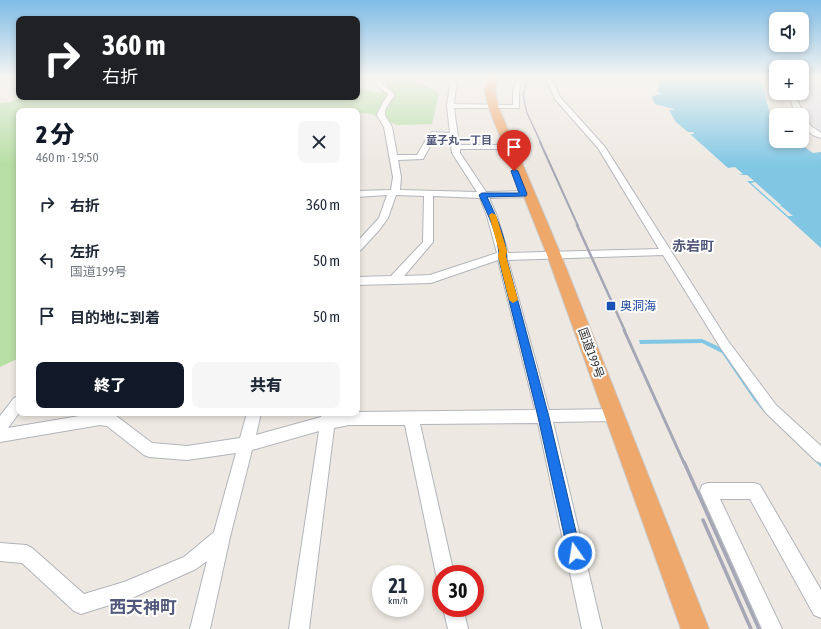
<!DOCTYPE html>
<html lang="ja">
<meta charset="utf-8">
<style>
body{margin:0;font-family:"Asap Condensed","Noto Sans JP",sans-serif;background:#f6f6f7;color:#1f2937;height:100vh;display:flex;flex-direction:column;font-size:15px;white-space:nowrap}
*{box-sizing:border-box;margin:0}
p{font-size:13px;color:#747a83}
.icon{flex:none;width:22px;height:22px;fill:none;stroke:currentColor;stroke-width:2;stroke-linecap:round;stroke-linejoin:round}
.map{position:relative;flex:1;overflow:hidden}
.drawer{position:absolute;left:16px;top:108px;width:344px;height:308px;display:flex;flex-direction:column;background:#fff;border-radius:8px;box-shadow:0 2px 6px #0003}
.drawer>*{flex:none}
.banner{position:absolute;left:16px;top:16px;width:344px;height:84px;border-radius:8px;box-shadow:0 2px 6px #0003;background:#202124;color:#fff;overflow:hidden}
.fabs{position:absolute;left:769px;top:12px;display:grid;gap:8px}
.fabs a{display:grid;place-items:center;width:40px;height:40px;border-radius:8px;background:#fff;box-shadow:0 2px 6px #0003;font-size:20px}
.speed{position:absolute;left:372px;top:565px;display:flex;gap:8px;font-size:20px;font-weight:700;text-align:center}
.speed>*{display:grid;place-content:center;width:52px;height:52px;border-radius:50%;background:#fff;box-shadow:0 2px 6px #0003;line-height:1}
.speed small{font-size:10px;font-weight:400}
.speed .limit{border:6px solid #d22;background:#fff;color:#111}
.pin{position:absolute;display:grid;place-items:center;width:34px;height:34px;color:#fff;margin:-41px -17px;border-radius:50% 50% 50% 0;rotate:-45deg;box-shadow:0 0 4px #0007}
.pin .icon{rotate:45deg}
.me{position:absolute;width:44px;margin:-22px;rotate:347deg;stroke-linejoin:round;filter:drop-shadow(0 0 3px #0008)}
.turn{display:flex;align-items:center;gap:14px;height:84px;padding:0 20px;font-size:18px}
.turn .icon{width:52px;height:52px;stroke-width:2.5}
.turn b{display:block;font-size:28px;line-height:34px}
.round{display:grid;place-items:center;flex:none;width:42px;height:42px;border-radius:8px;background:#f6f6f7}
.headline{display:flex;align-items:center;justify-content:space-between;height:68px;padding:0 20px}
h1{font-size:24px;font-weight:800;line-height:30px;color:#111827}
.cta{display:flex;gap:8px;margin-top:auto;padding:8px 20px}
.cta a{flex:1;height:46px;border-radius:8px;background:#111827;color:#fff;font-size:16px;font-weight:800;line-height:46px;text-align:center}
.cta a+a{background:#f6f6f7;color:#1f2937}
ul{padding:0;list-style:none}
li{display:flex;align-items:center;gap:12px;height:56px;padding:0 20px}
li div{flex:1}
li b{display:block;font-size:15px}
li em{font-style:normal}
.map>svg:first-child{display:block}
.industrial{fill:#e3e2e7}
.green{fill:#b7dea5}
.water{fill:#81c7e4;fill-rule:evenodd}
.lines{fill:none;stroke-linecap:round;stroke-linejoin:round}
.minor-casing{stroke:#b2b4bc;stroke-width:2}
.highway-casing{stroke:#c9c9c9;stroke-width:2}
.minor{fill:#fff;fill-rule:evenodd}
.highway{fill:#efa86c;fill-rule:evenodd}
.rail-far4{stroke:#a5a7b6;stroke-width:1.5}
.rail-far3{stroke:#a5a7b6;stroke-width:2}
.rail-far2{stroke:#a5a7b6;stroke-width:2.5}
.rail-far1{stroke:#a5a7b6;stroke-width:3}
.rail{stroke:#a5a7b6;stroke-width:3.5}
.route{fill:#1a73e8;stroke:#114b97}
.slow{fill:#f59e0b}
.transit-dot{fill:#1a4fb4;stroke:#fff;stroke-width:1.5}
.labels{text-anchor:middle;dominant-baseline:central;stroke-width:4;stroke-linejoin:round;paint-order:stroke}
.far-neighbourhood-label{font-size:11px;font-weight:bold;fill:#52587b;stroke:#fff}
.transit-label{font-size:12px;fill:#164399;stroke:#fff;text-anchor:start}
.street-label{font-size:12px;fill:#2e2e2e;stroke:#fff}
.quarter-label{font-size:14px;font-weight:bold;fill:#52587b;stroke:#fff}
.near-quarter-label{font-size:17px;font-weight:bold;fill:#52587b;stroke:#fff}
</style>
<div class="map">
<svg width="821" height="629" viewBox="0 0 821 629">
<rect width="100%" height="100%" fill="#ede9e2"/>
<path class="industrial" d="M 802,77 L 821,77 L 821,132 L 810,121 L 799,93 L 802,93 Z"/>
<path class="green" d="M 384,77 C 399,77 427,84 439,93 L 432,124 L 397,125 L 371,114 L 357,113 L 357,111 L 19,111 L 19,358 L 0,367 L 0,103 L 10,102 L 22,97 L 357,97 L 357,87 L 378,93 L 389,88 Z"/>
<path class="water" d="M 654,77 L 760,77 L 773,125 L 776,127 L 776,141 L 796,141 L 813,153 L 821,152 L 821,248 L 747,181 L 754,181 L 747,175 L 739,175 L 743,174 L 735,167 L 728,168 L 690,134 L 694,134 L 693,132 L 688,132 L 676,122 L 669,110 L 674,110 L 674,109 L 655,104 L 652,98 L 653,96 L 661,94 L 658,92 L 659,79 ZM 755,182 L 781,205 L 780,205 L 793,216 L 788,216 L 751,183 Z
M 702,339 L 722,348 L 821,462 L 821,467 L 764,412 L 754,400 L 722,353 L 702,343 L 640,344 L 639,340 Z"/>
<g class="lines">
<defs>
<path id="minor" d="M 375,77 L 382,77 L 379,80 L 380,82 L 395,94 L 385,110 L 385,115 L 392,127 L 397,155 L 417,155 L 428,136 L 432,132 L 450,133 L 447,106 L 451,77 L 457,77 L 454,104 L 513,105 L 513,92 L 516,79 L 514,77 L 522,77 L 519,92 L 519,108 L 454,108 L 459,145 L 510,145 L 514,147 L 510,149 L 460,149 L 460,153 L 486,192 L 530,191 L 535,194 L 530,197 L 489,198 L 497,216 L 508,253 L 659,249 L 598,148 L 555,99 L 545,77 L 551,77 L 560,97 L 605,147 L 728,341 L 776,405 L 821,446 L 821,463 L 816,461 L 766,413 L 720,347 L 663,255 L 508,260 L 549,410 L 614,409 L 619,410 L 621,415 L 619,420 L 614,421 L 553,422 L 602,629 L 582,629 L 538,423 L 420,424 L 454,574 L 441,574 L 441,582 L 438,581 L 436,574 L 405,425 L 349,425 L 334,428 L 309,629 L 289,629 L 319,431 L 252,450 L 230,537 L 210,629 L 190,629 L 207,561 L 196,569 L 132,598 L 81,614 L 74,611 L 22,563 L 0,561 L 0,543 L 26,545 L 32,548 L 84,594 L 124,582 L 184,557 L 214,532 L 236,453 L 187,460 L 149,457 L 144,455 L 107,426 L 100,425 L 0,442 L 0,416 L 14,398 L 19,396 L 19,413 L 8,428 L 97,413 L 110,414 L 115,415 L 152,443 L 187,446 L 240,438 L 247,413 L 261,413 L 256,435 L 321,417 L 322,413 L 336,413 L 336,414 L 357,412 L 535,410 L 498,260 L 431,283 L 357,285 L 357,277 L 391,276 L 423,242 L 424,196 L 396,195 L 388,218 L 380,229 L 361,250 L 357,251 L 357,242 L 379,218 L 387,195 L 357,197 L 357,191 L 391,190 L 393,177 L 384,127 L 377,115 L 379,110 L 388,94 L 375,84 L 373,80 ZM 436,136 L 450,138 L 452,153 L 477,192 L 400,190 L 401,177 L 398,160 L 423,159 ZM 433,196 L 480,198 L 487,216 L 497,253 L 430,275 L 404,276 L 433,242 Z
M 788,93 L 794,93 L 804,115 L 803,117 L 802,115 L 796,115 Z
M 802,117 L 805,117 L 811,126 L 821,133 L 821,138 C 810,135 802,129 802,117 Z
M 708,483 L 754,483 L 760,485 L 821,590 L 821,618 L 814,615 L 750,499 L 720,499 L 782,629 L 762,629 L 700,491 L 702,485 Z
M 443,608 L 463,608 L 468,629 L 448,629 Z"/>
<path id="highway" d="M 489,77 L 497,77 L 495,90 L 498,106 L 561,255 L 709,629 L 681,629 L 547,255 L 488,106 L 485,90 Z"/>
</defs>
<use href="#minor" class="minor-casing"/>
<use href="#highway" class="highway-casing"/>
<use href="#minor" class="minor"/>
<use href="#highway" class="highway"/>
<path class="rail-far4" d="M 528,77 L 523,95 L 527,113 L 541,143"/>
<path class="rail-far3" d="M 540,142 L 578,226"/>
<path class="rail-far2" d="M 577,225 L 625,331"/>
<path class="rail-far1" d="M 624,330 L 684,463"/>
<path class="rail" d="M 684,462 L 759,629
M 703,520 L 751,629"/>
</g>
<linearGradient id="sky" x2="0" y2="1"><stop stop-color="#7fbce6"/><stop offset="0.47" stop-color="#f7f5f2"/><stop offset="1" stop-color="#f7f5f2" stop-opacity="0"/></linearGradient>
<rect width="821" height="165" fill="url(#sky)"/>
<path class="route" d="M 514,169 L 518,171 L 527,194 L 526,196 L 487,197 C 496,216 507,239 507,260 L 549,417 L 581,553 L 579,558 L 575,560 L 570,558 L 568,553 L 538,417 L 499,260 C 500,238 488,215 479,195 L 482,193 L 519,193 L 511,171 Z"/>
<path class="slow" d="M 492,213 L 496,215 L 507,251 L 506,256 L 518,300 L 513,303 L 509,300 L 498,256 L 499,251 L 489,215 Z"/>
<rect class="transit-dot" x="606" y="301" width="10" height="10" rx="2"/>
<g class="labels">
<g class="far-neighbourhood-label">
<text x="459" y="140">童子丸一丁目</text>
</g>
<g class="transit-label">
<text x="620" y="306">奥洞海</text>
</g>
<g class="street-label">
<text transform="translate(591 353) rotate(70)">国道199号</text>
</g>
<g class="quarter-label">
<text x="693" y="246">赤岩町</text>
</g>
<g class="near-quarter-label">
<text x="143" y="607">西天神町</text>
</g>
</g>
</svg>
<div class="fabs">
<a><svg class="icon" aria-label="sound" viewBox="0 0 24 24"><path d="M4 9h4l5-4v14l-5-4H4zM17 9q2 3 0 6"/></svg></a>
<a>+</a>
<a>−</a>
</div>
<div class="speed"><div>21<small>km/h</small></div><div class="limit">30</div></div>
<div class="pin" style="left:514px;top:171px;background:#d93025"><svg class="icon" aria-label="arrive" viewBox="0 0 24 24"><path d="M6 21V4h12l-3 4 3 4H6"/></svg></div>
<svg class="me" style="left:575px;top:553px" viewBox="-20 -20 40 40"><circle r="17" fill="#1a73e8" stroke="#fff" stroke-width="3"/><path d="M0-11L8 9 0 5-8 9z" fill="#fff"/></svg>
<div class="banner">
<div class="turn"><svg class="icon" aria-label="right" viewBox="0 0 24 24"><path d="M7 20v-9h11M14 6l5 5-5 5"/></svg><div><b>360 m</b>右折</div></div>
</div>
<section class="drawer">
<div class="headline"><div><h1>2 分</h1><p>460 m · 19:50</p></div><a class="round"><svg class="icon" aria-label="close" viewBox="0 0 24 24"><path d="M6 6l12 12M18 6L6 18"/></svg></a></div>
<ul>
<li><svg class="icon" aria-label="right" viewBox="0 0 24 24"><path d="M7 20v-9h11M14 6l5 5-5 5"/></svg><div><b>右折</b></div><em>360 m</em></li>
<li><svg class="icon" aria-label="left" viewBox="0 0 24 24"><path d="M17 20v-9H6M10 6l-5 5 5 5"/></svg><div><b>左折</b><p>国道199号</p></div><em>50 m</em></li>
<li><svg class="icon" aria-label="arrive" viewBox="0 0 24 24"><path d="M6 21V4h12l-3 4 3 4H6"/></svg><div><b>目的地に到着</b></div><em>50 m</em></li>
</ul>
<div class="cta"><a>終了</a><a>共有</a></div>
</section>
</div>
